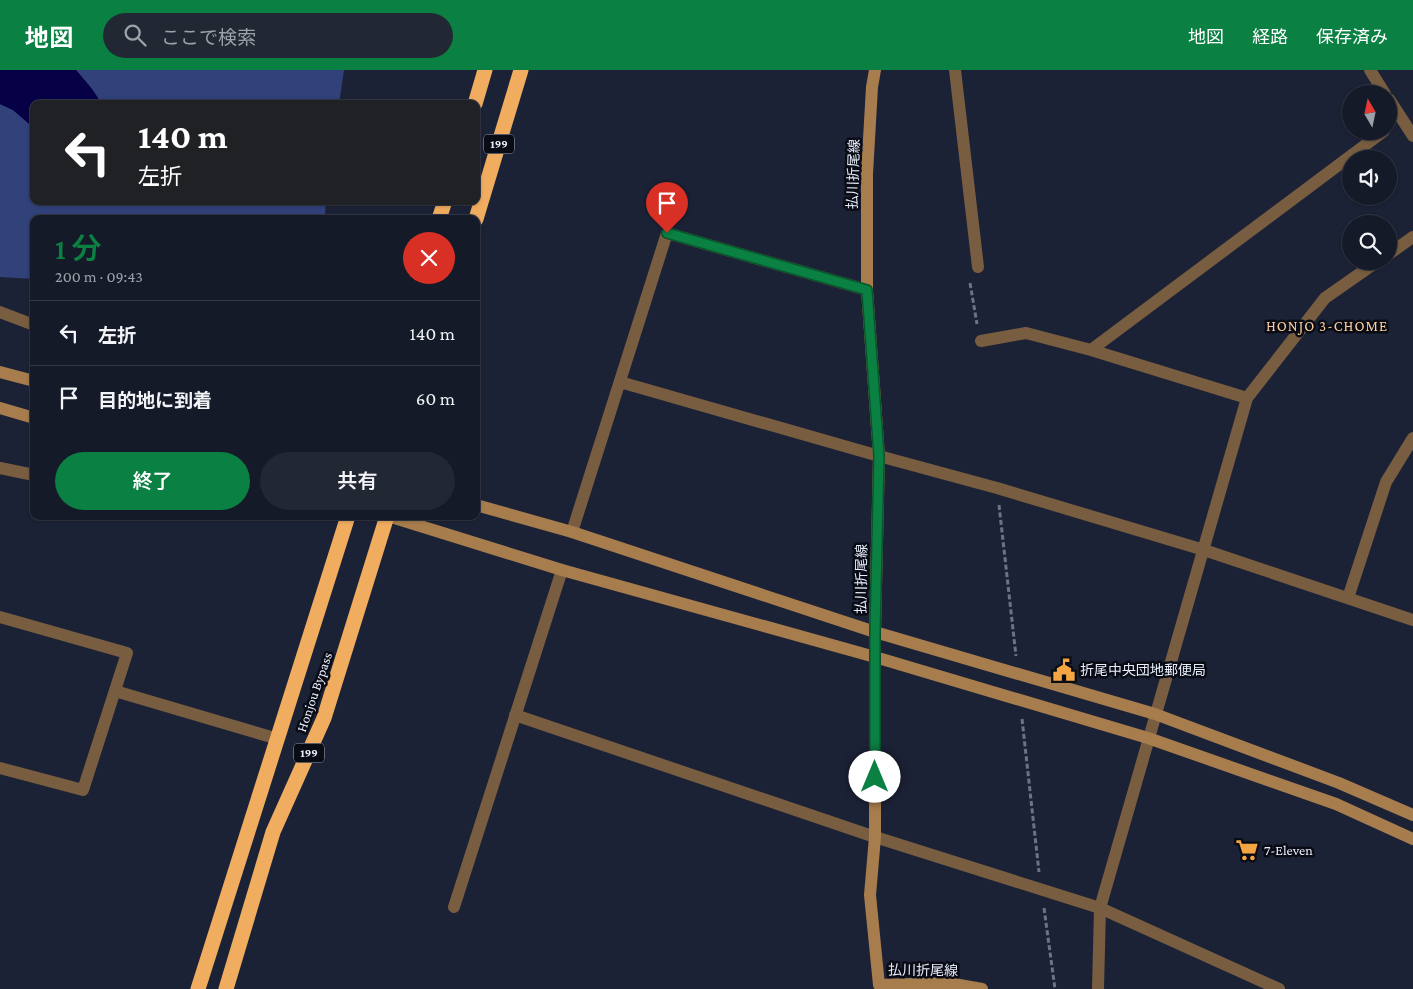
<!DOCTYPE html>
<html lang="ja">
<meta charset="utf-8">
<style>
body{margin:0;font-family:"Crimson Pro","Noto Sans JP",serif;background:#222734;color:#f1f3f6;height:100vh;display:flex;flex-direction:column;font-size:19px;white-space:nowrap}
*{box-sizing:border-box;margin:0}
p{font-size:16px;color:#9da1a8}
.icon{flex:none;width:28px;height:28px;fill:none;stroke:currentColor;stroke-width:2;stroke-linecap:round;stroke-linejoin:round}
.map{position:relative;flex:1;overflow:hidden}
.details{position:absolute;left:30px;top:145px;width:450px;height:305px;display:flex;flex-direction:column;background:#151a28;border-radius:10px;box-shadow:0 1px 4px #0004,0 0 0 1px #343845}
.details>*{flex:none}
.top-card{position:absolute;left:30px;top:30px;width:450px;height:105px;border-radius:10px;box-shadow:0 1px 4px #0004,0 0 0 1px #343845;background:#202124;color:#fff;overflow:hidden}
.needle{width:32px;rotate:351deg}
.tools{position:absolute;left:1342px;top:15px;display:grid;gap:10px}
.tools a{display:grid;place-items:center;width:55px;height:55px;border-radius:50%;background:#151a28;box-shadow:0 1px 4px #0004,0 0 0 1px #343845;font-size:25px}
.pin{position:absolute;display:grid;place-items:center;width:42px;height:42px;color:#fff;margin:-51px -21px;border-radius:50% 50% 50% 0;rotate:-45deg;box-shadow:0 0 5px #0007}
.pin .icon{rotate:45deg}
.me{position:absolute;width:55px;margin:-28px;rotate:0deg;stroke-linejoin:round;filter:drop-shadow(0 0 4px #0008)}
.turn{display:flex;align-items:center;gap:18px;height:105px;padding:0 25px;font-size:22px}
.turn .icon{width:65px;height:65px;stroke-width:2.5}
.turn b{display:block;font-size:35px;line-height:42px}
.round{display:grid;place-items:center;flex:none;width:52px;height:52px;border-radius:26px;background:#222734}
.overview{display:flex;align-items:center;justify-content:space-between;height:85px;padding:0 25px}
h1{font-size:30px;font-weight:600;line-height:38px;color:#0b8043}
.action{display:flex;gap:10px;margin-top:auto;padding:10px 25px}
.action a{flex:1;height:58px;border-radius:30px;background:#0b8043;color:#fff;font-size:20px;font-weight:600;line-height:58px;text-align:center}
.action a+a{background:#222734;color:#f1f3f6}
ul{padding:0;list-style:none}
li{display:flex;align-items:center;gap:15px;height:65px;padding:0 25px;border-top:1px solid #343845}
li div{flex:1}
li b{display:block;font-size:19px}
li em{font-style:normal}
header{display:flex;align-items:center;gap:30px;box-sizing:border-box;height:70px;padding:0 25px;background:#0b8043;color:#fff}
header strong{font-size:24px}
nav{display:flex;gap:28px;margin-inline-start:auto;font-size:18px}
.search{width:350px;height:45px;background:#222734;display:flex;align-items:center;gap:12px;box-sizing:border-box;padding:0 18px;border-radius:28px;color:#9da1a8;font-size:19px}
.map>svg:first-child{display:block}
.green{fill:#31417a}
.water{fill:#060047}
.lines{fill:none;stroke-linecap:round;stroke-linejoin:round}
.path{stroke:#6d7385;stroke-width:3;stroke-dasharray:5 2.5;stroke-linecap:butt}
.street{stroke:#785d40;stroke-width:12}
.secondary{stroke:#a87d4d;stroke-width:12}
.highway{stroke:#f0ac5f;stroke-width:15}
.route-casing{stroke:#07532c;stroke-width:12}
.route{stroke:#0b8043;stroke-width:9}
.labels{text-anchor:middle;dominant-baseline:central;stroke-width:5;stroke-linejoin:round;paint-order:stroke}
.shield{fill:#090c15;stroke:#a5aab7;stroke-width:1}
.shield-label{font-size:12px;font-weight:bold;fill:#e8eefc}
.street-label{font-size:14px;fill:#e8eefc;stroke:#090c15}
.poi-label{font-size:14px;fill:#e8eefc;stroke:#090c15;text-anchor:start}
.neighbourhood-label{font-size:15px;letter-spacing:1px;fill:#fbcd9e;stroke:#090c15}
</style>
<header>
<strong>地図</strong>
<div class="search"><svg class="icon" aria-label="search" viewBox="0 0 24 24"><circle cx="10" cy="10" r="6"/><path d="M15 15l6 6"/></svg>ここで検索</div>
<nav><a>地図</a><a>経路</a><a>保存済み</a></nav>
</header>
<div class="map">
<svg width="1413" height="919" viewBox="0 0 1413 919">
<rect width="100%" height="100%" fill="#1c2236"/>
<path class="green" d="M 76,0 L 344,0 L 339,34 L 102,34 L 92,19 Z
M 0,34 L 13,40 L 34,58 L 34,131 L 326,131 L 325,144 L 308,149 L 34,149 L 34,209 L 0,207 Z"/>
<path class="water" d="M 0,0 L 76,0 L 92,19 L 102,34 L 34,34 L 34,58 L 13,40 L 0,34 Z"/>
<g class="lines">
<path class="path" d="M 970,213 L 977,254
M 999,435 L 1016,586
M 1022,649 L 1039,802
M 1044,838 L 1055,919"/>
<path class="street" d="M 955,0 L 978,197
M 1370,0 L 1385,24
M 1389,29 L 1413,66
M 1389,184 L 1413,167
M 0,242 L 34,255
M 981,271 L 1026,263 L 1091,280 L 1247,328
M 1091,280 L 1384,61
M 620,312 L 879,386 L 997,418 L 1204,480 L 1413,550
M 0,398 L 34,405
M 572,462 L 667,163 L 867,220
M 1348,528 L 1386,412 L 1413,368
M 0,547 L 127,583 L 83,720 L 0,698
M 115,621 L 278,669
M 515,645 L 875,767 L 1100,838 L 1279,919
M 454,837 L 562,500
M 1098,919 L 1100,838 L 1247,328 L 1325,228 L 1378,191"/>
<path class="secondary" d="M 875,0 L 872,17 L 867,104 L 867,220 L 879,386 L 875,562 L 875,767 L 870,825 L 879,915 L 948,913 L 982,919
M 0,302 L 34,311
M 0,338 L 34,348
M 476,435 L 572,462 L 875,562 L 1155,644 L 1339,713 L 1413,745
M 388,446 L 562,500 L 875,587 L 1148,668 L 1336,734 L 1413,769"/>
<path class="highway" d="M 475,34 L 485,0
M 439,149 L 445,131
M 476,149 L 521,0
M 198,919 L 348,446
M 226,919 L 273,762 L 324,648 L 387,446"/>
</g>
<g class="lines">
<defs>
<path id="route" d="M 667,163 L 867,220 L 879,386 L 875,562 L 875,707"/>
</defs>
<use href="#route" class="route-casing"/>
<use href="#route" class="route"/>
</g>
<defs>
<symbol id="civic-bare" viewBox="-9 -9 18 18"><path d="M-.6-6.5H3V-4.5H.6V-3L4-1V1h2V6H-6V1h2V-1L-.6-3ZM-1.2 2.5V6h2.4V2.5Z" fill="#f3a443" stroke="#090c15" stroke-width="2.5" paint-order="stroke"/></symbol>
<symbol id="supermarket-bare" viewBox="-9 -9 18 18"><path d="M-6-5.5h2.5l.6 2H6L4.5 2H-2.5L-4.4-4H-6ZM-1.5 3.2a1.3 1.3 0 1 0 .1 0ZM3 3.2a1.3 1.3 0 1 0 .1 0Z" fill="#f3a443" stroke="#090c15" stroke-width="2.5" paint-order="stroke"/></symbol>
</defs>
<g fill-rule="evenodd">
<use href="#civic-bare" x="1048" y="584" width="32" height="32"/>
<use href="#supermarket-bare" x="1231" y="764" width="32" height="32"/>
</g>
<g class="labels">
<g class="shield">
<rect x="484" y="64.5" width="30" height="19" rx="4"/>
<rect x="294" y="673.5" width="30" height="19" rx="4"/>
</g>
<g class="shield-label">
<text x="499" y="74">199</text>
<text x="309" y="683">199</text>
</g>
<g class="street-label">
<text transform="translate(853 104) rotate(-88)">払川折尾線</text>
<text transform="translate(861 509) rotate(-89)">払川折尾線</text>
<text transform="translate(314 622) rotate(-71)">Honjou Bypass</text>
<text transform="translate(923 900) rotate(1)">払川折尾線</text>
</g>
<g class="poi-label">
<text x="1080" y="600">折尾中央団地郵便局</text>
<text x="1264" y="780">7-Eleven</text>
</g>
<g class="neighbourhood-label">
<text x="1327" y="256">HONJO 3-CHOME</text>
</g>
</g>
</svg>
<div class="tools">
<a><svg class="needle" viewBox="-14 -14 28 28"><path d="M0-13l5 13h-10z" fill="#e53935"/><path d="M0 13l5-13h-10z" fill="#9da1a8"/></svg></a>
<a><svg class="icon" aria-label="sound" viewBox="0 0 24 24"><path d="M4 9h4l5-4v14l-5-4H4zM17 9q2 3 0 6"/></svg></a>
<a><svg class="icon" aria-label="search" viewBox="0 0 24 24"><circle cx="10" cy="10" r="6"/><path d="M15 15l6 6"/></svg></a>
</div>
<div class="pin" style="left:667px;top:163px;background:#d93025"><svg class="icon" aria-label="arrive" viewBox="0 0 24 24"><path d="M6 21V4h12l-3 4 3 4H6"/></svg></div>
<svg class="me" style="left:875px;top:707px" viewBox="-20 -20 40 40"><circle r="19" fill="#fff"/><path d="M0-13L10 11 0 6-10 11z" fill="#0b8043"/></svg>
<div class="top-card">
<div class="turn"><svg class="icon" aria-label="left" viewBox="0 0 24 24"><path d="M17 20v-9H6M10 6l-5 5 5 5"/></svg><div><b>140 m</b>左折</div></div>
</div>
<section class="details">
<div class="overview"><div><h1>1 分</h1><p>200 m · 09:43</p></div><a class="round" style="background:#d93025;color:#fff"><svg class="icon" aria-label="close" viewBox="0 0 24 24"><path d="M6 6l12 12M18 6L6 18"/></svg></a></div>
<ul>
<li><svg class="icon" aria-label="left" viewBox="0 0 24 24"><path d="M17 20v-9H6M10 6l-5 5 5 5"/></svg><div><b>左折</b></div><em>140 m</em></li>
<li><svg class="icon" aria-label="arrive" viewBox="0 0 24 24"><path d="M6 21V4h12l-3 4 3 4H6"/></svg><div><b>目的地に到着</b></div><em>60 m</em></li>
</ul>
<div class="action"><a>終了</a><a>共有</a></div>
</section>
</div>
